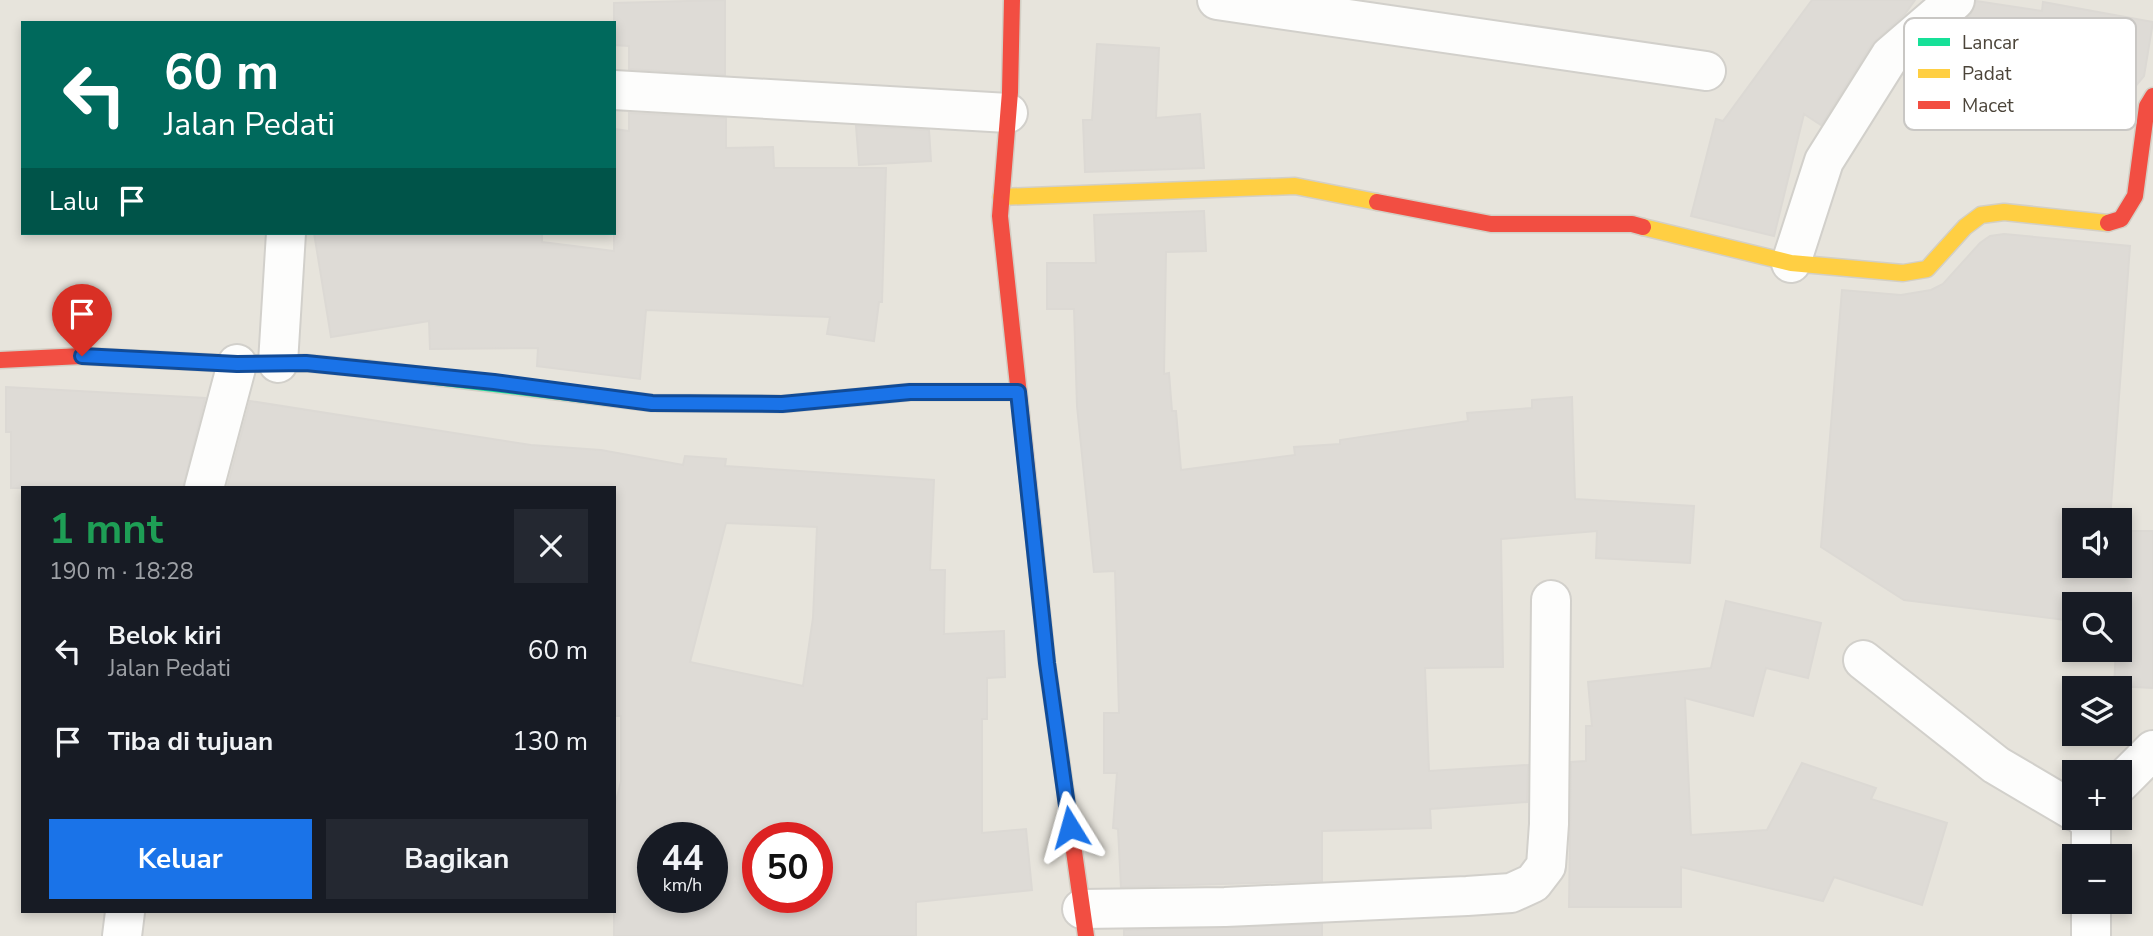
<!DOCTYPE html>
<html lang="id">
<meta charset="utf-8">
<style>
body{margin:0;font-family:"Nunito Sans",sans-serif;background:#242831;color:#f1f3f6;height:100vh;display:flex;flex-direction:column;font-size:26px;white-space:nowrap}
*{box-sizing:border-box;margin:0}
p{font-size:23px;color:#9ea1a6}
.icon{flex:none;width:38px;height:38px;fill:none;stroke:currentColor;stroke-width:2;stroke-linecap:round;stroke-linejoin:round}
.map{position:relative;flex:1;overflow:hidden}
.sheet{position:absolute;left:21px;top:486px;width:595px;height:427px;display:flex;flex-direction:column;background:#171b24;border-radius:0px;box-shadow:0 4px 10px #0003}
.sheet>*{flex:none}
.banner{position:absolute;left:21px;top:21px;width:595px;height:214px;border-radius:0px;box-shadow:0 4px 10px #0003;background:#00695c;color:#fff;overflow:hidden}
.fabs{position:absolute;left:2062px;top:508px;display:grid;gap:14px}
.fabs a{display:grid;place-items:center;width:70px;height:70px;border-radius:0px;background:#171b24;box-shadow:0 4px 10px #0003;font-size:35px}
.speed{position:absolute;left:637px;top:822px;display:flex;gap:14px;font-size:35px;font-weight:700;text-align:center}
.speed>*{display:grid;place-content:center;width:91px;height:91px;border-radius:50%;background:#171b24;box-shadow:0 4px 10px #0003;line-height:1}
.speed small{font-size:18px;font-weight:400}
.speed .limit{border:10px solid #d22;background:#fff;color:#111}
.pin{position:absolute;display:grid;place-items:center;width:60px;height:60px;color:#fff;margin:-72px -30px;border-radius:50% 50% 50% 0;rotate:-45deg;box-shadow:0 0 7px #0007}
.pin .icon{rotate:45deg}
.me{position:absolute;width:77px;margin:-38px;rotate:352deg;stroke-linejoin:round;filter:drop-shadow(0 0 5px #0008)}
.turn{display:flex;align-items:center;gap:24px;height:147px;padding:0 28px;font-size:32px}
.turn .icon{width:91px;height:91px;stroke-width:2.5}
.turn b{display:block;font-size:49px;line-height:60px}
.then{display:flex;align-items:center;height:66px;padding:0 28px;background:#0003;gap:14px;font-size:26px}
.round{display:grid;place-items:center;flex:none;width:74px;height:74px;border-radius:0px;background:#242831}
.overview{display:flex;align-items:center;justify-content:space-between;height:119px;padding:0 28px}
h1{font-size:42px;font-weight:700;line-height:52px;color:#1e9e55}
.cta{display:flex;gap:14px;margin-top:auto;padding:14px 28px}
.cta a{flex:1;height:80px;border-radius:0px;background:#1a73e8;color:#fff;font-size:28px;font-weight:700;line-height:80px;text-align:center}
.cta a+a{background:#242831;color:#f1f3f6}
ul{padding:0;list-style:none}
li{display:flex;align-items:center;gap:21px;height:91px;padding:0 28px}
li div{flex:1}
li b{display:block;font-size:26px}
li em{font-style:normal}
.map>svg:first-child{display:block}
.residential{fill:#e7e4dc;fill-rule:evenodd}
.building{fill:#dedbd6;stroke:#dcd9d4;stroke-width:2;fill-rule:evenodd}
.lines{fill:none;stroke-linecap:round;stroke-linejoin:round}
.street-casing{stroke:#d2d0cb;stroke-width:42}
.fast-casing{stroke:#d3cfc5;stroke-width:19}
.slow-casing{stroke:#d3cfc5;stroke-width:19}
.jam-casing{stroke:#d3cfc5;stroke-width:19}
.street{stroke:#fdfdfc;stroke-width:38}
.fast{stroke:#16e098;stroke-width:16}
.slow{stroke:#ffcf43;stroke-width:16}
.jam{stroke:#f24e42;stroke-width:16}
.route-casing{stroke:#114b97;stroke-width:18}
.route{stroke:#1a73e8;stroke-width:12}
.key{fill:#fff;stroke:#c9c7c4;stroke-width:2}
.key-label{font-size:19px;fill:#4b4439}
</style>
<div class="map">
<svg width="2153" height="936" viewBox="0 0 2153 936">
<rect width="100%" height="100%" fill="#f4f2ee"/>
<path class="residential" d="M 0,0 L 2153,0 L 2153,936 L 0,936 ZM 23,23 L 614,23 L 614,233 L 23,233 ZM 23,488 L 614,488 L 614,912 L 23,912 ZM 2074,520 L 2119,520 L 2119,565 L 2074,565 ZM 2074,604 L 2119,604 L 2119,649 L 2074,649 ZM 2074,688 L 2119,688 L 2119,733 L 2074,733 ZM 2074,772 L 2119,772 L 2119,817 L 2074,817 ZM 653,838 L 712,838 L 712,898 L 653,898 ZM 758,838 L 817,838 L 817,898 L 758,898 ZM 2074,856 L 2119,856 L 2119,901 L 2074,901 Z"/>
<path class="building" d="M 725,0 L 725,75 L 629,69 L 629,46 L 614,45 L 614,3 Z
M 1812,0 L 1915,0 L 1905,14 L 1872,44 L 1821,125 L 1804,114 L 1774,236 L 1691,216 L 1716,119 L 1723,121 Z
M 1976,1 L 2042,11 L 2043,2 L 2153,22 L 2144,76 L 2128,95 L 2124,115 L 2026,97 L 2030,73 L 1951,61 L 1956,28 L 1970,16 Z
M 1097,44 L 1159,48 L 1156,118 L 1200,114 L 1204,168 L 1085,172 L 1083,120 L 1092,120 Z
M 629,113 L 726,118 L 726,148 L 773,147 L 774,168 L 886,168 L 882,302 L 879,302 L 874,341 L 827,334 L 830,317 L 646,310 L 640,379 L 537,366 L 538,348 L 430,349 L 429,321 L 331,337 L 314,233 L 542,233 L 542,242 L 614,251 L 614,129 L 629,131 Z
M 856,126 L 929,130 L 931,161 L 859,165 Z
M 1204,211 L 1206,251 L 1166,252 L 1164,374 L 1169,373 L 1172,411 L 1176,411 L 1181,470 L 1295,455 L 1294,447 L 1340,444 L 1340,440 L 1468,421 L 1467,413 L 1532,408 L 1532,400 L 1572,397 L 1575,499 L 1694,506 L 1690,563 L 1596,558 L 1597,531 L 1501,539 L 1503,667 L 1425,668 L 1429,771 L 1528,765 L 1527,802 L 1430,809 L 1431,828 L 1322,831 L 1322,881 L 1121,887 L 1118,829 L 1113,828 L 1117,773 L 1104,773 L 1104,713 L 1119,713 L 1115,571 L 1094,572 L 1077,406 L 1074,309 L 1047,309 L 1047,263 L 1096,263 L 1094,215 Z
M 2004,234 L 2130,246 L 2110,520 L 2074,520 L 2074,565 L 2107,565 L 2106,577 L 2119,577 L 2122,531 L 2153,531 L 2153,688 L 2114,686 L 2116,649 L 2119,649 L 2119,604 L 2074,604 L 2074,621 L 1904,600 L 1821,547 L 1842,290 L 1901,295 L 1931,290 L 1943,284 L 1980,243 L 1990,236 Z
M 6,387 L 205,398 L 183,488 L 11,488 L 11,432 L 6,432 Z
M 250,401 L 531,445 L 601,450 L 683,465 L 685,456 L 726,459 L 725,466 L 934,480 L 930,570 L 945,570 L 944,634 L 1004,631 L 1005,677 L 987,678 L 987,719 L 982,719 L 982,833 L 1026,829 L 1032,890 L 916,902 L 916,936 L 614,936 L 614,809 L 621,781 L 621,716 L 614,716 L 614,488 L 227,488 ZM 726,523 L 817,527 L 813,618 L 803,686 L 690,662 ZM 653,838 L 712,838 L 712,898 L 653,898 ZM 758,838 L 817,838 L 817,898 L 758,898 Z
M 1726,601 L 1821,623 L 1808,678 L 1766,668 L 1753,716 L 1685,698 L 1691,835 L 1767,830 L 1802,763 L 1876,788 L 1871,799 L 1947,823 L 1922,905 L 1834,877 L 1823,901 L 1681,867 L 1681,907 L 1569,907 L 1571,762 L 1586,761 L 1586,726 L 1592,726 L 1588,682 L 1711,668 Z
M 1322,924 L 1322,936 L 1124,936 L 1124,930 Z"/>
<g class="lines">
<defs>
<path id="street" d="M 1217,0 L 1706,71
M 614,90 L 1008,113
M 1791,263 L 1824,161 L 1890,56 L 1955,0
M 278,363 L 286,233
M 204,488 L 237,364
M 1863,660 L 1996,765 L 2074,811
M 2119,784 L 2153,750
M 2084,817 L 2091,822 L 2091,856
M 1082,909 L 1225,907 L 1467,896 L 1511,893 L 1533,883 L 1546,866 L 1549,824 L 1551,600
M 122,936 L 125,912
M 2091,936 L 2091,901"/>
<path id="fast" d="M 369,369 L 652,403 L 782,404 L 870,396
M 1033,527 L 1047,663 L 1069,816"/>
<path id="slow" d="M 1001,197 L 1295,186 L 1377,202
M 1643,227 L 1791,263 L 1903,273 L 1927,269 L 1965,227 L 1981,215 L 2004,212 L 2108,223
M 870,396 L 910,392 L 1018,392"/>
<path id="jam" d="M 1012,0 L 1010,92 L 1000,216 L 1033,527
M 1377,202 L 1491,224 L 1632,224 L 1643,227
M 2108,223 L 2121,219 L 2135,196 L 2147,106 L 2153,96
M 0,360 L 82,356 L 237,364 L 305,363 L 369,369
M 1069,816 L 1086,936"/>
</defs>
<use href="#street" class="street-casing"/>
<use href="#fast" class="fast-casing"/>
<use href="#slow" class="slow-casing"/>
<use href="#jam" class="jam-casing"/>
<use href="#street" class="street"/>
<use href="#fast" class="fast"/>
<use href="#slow" class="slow"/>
<use href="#jam" class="jam"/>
</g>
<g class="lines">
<defs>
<path id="route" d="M 82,356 L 237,364 L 306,363 L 494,382 L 652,403 L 782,404 L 910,392 L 1018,392 L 1047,663 L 1070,827"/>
</defs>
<use href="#route" class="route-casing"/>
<use href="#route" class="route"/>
</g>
<rect x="1904" y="18" width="232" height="112" rx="10" class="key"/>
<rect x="1918" y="38" width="32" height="8" fill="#16e098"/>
<rect x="1918" y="69" width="32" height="9" fill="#ffcf43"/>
<rect x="1918" y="101" width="32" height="8" fill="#f24e42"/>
<g class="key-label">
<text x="1962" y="49">Lancar</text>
<text x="1962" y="80">Padat</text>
<text x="1962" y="112">Macet</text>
</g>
</svg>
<div class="fabs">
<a><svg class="icon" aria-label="sound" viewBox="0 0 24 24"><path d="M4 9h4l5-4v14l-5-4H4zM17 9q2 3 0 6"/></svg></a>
<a><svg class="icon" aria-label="search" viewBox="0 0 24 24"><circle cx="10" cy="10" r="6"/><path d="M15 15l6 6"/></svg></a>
<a><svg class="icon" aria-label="layers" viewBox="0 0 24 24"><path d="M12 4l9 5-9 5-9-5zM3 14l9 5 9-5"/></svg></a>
<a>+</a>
<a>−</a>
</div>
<div class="speed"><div>44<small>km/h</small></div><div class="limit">50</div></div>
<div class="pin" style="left:82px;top:356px;background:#d93025"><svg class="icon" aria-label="arrive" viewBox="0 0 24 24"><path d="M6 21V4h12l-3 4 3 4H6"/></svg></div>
<svg class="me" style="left:1070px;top:827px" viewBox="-20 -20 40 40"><path d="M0-17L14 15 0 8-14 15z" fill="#1a73e8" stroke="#fff" stroke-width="4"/></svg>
<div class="banner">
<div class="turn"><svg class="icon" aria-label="left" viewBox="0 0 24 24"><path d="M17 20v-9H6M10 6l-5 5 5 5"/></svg><div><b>60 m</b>Jalan Pedati</div></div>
<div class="then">Lalu<svg class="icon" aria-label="arrive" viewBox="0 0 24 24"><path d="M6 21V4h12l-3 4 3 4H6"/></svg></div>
</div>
<section class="sheet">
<div class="overview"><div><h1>1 mnt</h1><p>190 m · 18:28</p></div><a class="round"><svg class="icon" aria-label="close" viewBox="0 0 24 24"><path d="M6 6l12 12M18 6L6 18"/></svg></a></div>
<ul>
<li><svg class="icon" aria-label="left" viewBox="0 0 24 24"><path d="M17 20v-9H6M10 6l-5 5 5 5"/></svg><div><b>Belok kiri</b><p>Jalan Pedati</p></div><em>60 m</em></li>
<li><svg class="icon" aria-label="arrive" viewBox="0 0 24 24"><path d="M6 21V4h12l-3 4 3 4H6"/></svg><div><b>Tiba di tujuan</b></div><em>130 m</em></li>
</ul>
<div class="cta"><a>Keluar</a><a>Bagikan</a></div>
</section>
</div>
